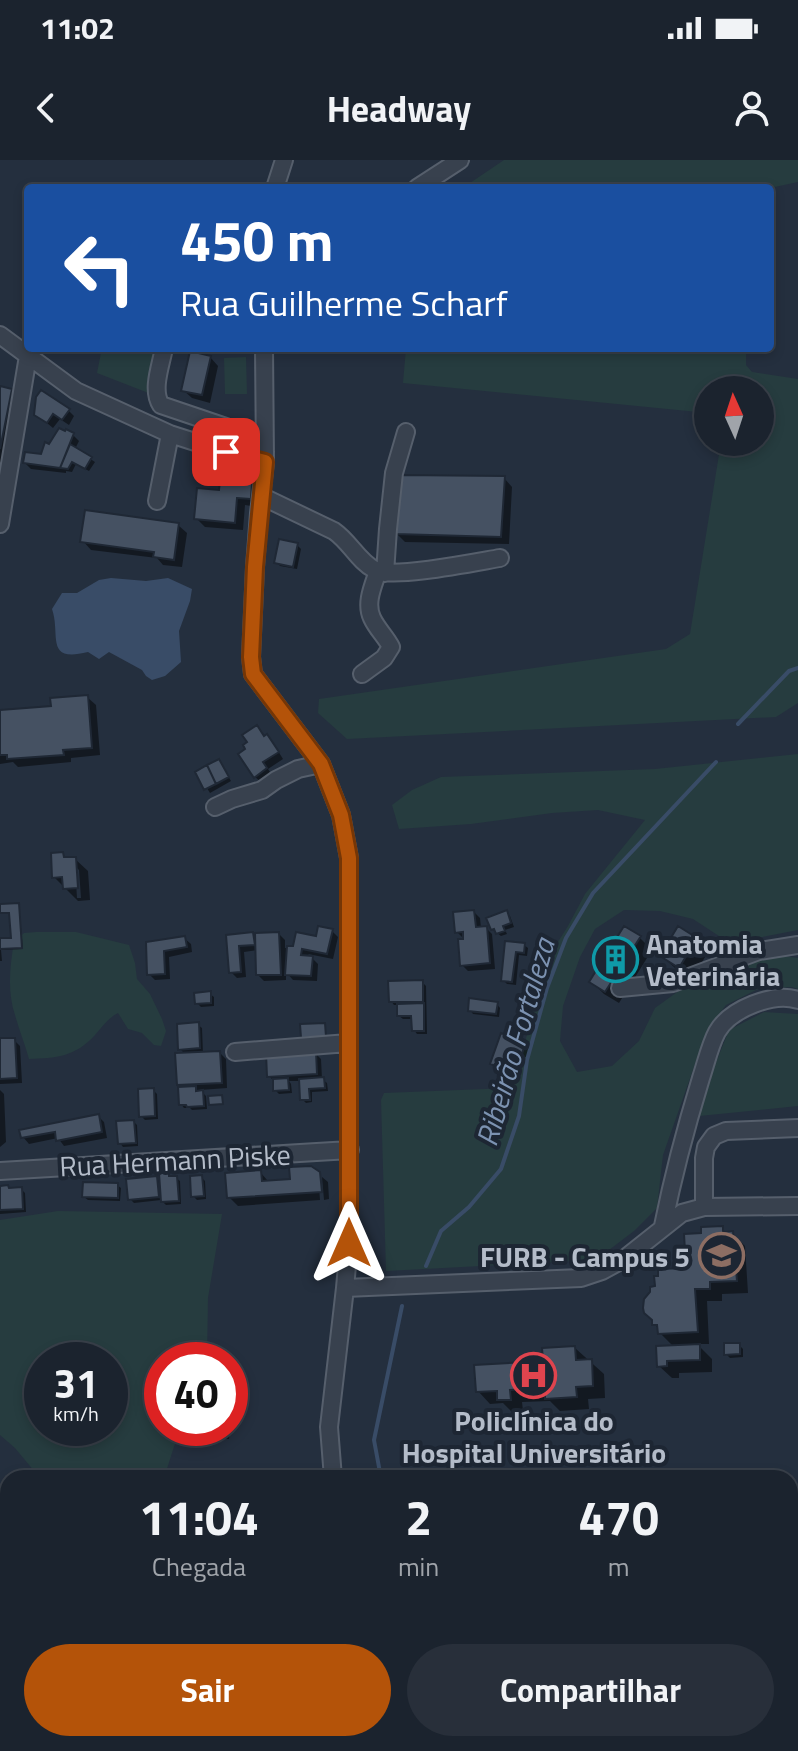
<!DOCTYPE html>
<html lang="pt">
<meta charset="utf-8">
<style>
body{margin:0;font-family:"Titillium Web",sans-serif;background:#282f3a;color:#f1f3f6;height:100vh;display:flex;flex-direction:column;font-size:30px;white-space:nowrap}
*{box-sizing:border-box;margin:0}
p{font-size:26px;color:#a0a4aa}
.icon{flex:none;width:44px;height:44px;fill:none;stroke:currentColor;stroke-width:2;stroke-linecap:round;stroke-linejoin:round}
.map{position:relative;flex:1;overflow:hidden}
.drawer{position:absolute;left:0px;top:1310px;width:798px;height:282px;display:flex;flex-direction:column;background:#1b232e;border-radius:24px 24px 0 0;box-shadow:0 4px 12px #0003,0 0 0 2px #39404a}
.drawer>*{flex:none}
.hud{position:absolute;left:24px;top:24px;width:750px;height:168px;border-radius:8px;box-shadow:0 4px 12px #0003,0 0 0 2px #39404a;background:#1a4fa0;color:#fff;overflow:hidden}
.needle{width:52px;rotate:357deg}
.fabs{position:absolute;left:694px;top:216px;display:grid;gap:16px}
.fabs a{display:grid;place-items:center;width:80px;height:80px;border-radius:50%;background:#1b232e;box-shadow:0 4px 12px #0003,0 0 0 2px #39404a;font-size:40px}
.speed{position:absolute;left:24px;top:1182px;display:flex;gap:16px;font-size:40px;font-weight:700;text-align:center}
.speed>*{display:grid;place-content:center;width:104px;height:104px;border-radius:50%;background:#1b232e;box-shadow:0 4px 12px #0003,0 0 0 2px #39404a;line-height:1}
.speed small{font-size:20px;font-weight:400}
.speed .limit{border:12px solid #d22;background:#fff;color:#111}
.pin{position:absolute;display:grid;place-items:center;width:68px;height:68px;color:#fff;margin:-34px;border-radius:16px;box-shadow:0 4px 12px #0006}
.me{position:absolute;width:88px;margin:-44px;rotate:0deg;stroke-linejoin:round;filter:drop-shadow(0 0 6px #0008)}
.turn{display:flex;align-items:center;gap:28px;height:168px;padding:0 24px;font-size:36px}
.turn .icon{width:104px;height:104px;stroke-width:2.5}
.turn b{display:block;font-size:56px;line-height:68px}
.eta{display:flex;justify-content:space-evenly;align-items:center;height:136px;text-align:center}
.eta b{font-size:48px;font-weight:700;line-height:56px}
.primary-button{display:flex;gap:16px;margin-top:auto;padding:16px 24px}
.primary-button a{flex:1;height:92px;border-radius:48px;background:#b45309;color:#fff;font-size:32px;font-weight:700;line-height:92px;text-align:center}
.primary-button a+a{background:#282f3a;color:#f1f3f6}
.status{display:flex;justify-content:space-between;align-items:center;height:56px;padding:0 40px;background:#1b232e;direction:ltr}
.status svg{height:22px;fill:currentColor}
header{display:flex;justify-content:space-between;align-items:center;height:104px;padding:0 24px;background:#1b232e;font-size:36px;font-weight:700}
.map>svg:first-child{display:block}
.green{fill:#263c3f;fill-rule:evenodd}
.water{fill:#394c67}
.shadow{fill:#0007;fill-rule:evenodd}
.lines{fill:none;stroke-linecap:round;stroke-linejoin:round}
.stream{stroke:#394c67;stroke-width:4}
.building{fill:#455162;stroke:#1f2835;stroke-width:2}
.minor-casing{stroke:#565f6c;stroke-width:20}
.minor{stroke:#38414e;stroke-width:16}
.route-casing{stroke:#753606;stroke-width:20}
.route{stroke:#b45309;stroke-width:14}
.labels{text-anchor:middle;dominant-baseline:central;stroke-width:8;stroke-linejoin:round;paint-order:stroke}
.poi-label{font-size:28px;font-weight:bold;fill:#b4bcc9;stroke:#1d2633;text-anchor:start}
.street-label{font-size:28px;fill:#b4bcc9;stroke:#1d2633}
.water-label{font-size:30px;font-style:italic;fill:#7c92b1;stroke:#1d2633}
</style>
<div class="status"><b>11:02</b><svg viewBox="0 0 49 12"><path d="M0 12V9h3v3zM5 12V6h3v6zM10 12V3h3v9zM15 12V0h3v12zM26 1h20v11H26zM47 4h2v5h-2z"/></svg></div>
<header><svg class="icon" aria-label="back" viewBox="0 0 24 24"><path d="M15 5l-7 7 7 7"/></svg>Headway<svg class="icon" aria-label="person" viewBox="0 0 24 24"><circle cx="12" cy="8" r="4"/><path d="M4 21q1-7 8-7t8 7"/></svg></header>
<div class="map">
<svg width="798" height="1591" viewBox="0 0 798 1591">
<rect width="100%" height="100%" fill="#242f3e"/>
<path class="green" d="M 504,0 L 798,0 L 798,22 L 770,28 L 469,28 L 470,23 Z
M 102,188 L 160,188 L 151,234 L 97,213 Z
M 406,188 L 746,188 L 746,205 L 752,212 L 798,219 L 798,543 L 776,557 L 347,579 L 318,553 L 319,539 L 666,489 L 690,474 L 721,282 L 760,282 L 760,230 L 708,230 L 708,253 L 403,223 Z
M 246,197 L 247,234 L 225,234 L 224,198 Z
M 798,594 L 798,770 L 757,778 L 722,778 L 693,759 L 660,751 L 624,750 L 595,769 L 580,797 L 563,846 L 560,881 L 577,912 L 612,906 L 639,881 L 655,848 L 698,817 L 768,794 L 798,798 L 798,829 L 792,827 L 758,829 L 726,845 L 707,870 L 663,995 L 657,1048 L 634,1071 L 605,1093 L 577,1101 L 386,1111 L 381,940 L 384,933 L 511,928 L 523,891 L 544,804 L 568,766 L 585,734 L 645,660 L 598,650 L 552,653 L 471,664 L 399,669 L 392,645 L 412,630 L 441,617 L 655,609 Z
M 36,772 L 76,772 L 129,785 L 135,803 L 137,819 L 150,834 L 162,859 L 166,871 L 161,886 L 154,885 L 142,873 L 128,869 L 118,853 C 108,858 102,867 95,875 C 75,897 56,898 29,899 C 25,884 19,870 15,855 C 7,832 10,805 14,782 L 24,773 Z
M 764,852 L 798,854 L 798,946 L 699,956 L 715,905 L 729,870 Z
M 58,1051 L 222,1054 L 208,1138 L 207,1200 L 162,1200 L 162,1268 L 180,1268 L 164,1318 L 40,1318 L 15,1288 L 0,1275 L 0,1060 ZM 42,1200 L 110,1200 L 110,1268 L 42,1268 Z"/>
<path class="water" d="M 111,418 L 146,421 L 168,418 L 192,429 L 190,441 L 179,471 L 181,502 L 165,516 L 152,520 L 146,516 L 142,510 L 109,492 L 99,499 L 88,492 C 44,503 61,475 52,449 L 62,433 L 77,433 L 99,420 Z"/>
<path class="shadow" d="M 210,197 L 218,206 L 210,243 L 192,238 L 183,230 Z
M 0,228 L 11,230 L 19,239 L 7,303 L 0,302 Z
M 68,250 L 74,256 L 69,265 L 60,259 L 53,268 L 36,254 Z
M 73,275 L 79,281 L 75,289 L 95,302 L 89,311 L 76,304 L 72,312 L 66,311 L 66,313 L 31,309 L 25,303 L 42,296 L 50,286 Z
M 253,309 L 261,317 L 258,347 L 245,345 L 243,370 L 205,367 L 196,358 L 221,332 Z
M 504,318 L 512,327 L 509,384 L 405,382 L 397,374 Z
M 178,365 L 187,373 L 182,407 L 163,405 L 157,398 L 91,390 L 83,381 Z
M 297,385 L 301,389 L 297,409 L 280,406 L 277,402 Z
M 87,537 L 96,545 L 100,595 L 71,598 L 71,602 L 18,607 L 13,602 L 0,604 L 0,552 L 53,548 Z
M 257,568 L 273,583 L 283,599 L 268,609 L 272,615 L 261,622 L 255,617 L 248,590 Z
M 219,601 L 231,621 L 210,633 L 197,612 Z
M 63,695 L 67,699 L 75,699 L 88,711 L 90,740 L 78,741 L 54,717 ZM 75,706 L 79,710 L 81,738 L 77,738 Z
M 19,745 L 23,789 L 1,790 L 2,801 L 0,801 L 0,776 L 0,780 L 13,780 L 11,753 L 0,754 L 0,746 Z
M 474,752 L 480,758 L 481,768 L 486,768 L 492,774 L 495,809 L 468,811 L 462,805 L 465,780 L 457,772 Z
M 506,753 L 510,756 L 514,767 L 505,770 L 507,774 L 501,776 L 492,769 Z
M 332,771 L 338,777 L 333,799 L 308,794 L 318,804 L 317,821 L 293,820 L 286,812 L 286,820 L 264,821 L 258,815 L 257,790 L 244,792 L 246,817 L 237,818 L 231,812 L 228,776 L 279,774 L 285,780 L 285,788 L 295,788 Z
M 184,778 L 191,784 L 192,792 L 169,797 L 170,819 L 155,820 L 149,814 L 148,784 Z
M 640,778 L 652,790 L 619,843 L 604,834 L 591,821 Z
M 696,780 L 708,792 L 692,819 L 675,808 L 662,796 Z
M 507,783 L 524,785 L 528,788 L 527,796 L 519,795 L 516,825 L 507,824 L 503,820 Z
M 422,822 L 426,826 L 427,874 L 417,874 L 414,870 L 413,859 L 403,859 L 399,856 L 399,845 L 394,845 L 391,841 Z
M 210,834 L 214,837 L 214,846 L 201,847 L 197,843 Z
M 497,844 L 500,848 L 499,857 L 473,854 L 470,850 Z
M 198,865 L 202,868 L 203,894 L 220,893 L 226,899 L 227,928 L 200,930 L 206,936 L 207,949 L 192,950 L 190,948 L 184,948 L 181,944 L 184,929 L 179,925 L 186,895 L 180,889 Z
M 0,880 L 14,880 L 20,886 L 22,923 L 0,924 Z
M 525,883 L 531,889 L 528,898 L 519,895 L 513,915 L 499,910 L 493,904 Z
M 315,893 L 321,899 L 322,919 L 327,923 L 328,931 L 312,932 L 312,942 L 306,943 L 302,939 L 301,921 L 289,921 L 291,924 L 292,933 L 279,934 L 275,930 L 275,922 L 269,916 Z
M 0,930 L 4,934 L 6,982 L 0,987 Z
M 153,930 L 157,934 L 158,959 L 145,960 L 141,956 Z
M 98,956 L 104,962 L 107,978 L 64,986 L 58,978 L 29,984 L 23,977 Z
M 134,962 L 137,965 L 138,986 L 123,987 L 120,983 Z
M 260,1012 L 268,1021 L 292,1020 L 318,1014 L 320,1040 L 238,1046 L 229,1037 Z
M 168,1015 L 171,1018 L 176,1018 L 180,1021 L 181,1044 L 166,1045 L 161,1040 L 134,1043 L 130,1039 L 156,1018 L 162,1024 Z
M 201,1017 L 205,1021 L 206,1039 L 197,1040 L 193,1036 Z
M 322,1017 L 328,1022 L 329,1039 L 324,1040 Z
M 117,1025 L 121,1028 L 120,1041 L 88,1040 L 84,1037 Z
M 0,1028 L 10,1030 L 21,1029 L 25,1033 L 26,1052 L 0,1054 Z
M 722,1068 L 727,1074 L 732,1073 L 745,1086 L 748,1133 L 722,1134 L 722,1141 L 707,1141 L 709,1184 L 697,1184 L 712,1199 L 712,1212 L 679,1213 L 679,1218 L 672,1218 L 659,1206 L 674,1187 L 660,1173 L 660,1170 L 654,1164 L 688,1110 L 703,1075 Z
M 739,1185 L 743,1189 L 743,1197 L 730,1198 L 726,1194 Z
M 575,1188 L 604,1214 L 605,1238 L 588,1239 L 589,1249 L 560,1251 L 550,1241 L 522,1242 L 523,1251 L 512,1252 L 503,1243 L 490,1244 L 478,1231 Z
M 230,1240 L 234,1244 L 229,1279 L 216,1278 L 213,1274 L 213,1268 L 230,1268 Z"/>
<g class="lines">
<path class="stream" d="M 738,564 L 789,511 L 798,508
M 426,1106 L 441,1071 L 469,1047 L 501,1009 L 519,956 L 527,900 L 547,828 L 566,778 L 593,733 L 716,602
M 381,1318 L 374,1280 L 402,1146"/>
</g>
<path class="building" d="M 190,191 L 211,196 L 202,235 L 181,231 Z
M 0,226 L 12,229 L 0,289 Z
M 41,230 L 70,249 L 62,260 L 53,254 L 47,263 L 34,255 L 36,237 Z
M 59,268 L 65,271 L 66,269 L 74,273 L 60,308 L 23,303 L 25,292 L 41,294 L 45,282 L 49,284 Z
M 70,284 L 92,297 L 85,309 L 72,302 L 68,309 L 60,308 Z
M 222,304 L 253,307 L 251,339 L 237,338 L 235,363 L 194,359 L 197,328 L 219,330 Z
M 399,315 L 505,316 L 501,377 L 395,374 Z
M 85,350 L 179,363 L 174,400 L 153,397 L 154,392 L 80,382 Z
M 279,379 L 298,383 L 293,407 L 274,403 Z
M 88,535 L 92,588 L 63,590 L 64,595 L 7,599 L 7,595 L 0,595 L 0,550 L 51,546 L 50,538 Z
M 257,565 L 264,576 L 267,574 L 279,592 L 263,602 L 267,608 L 254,618 L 238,594 L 245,589 L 243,585 L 247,582 L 242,575 Z
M 219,599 L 229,617 L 216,624 L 207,605 Z
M 207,605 L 216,624 L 204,630 L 195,612 Z
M 63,692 L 64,697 L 76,697 L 78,728 L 63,729 L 62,717 L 52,718 L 51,693 Z
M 19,743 L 22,788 L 0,789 L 0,778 L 11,778 L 9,753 L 0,753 L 0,744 Z
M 474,750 L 476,767 L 487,766 L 490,803 L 460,806 L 458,779 L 463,779 L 463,772 L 455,773 L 453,752 Z
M 507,750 L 511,763 L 503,766 L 505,771 L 496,774 L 494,769 L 491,770 L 486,758 Z
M 318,766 L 333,769 L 327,794 L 302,789 L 301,795 L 313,796 L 311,816 L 285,815 L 287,786 L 293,786 L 296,772 L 316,776 Z
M 624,766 L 641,776 L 605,832 L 589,822 Z
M 678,766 L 697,778 L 679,808 L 660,796 Z
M 253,772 L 255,785 L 239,786 L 241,812 L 229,813 L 226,775 Z
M 279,772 L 281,815 L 256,815 L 255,773 Z
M 185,776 L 187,787 L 164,791 L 165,814 L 147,815 L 146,782 Z
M 505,781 L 525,783 L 524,793 L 516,792 L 512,822 L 501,821 Z
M 423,820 L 423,842 L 389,842 L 388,821 Z
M 211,831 L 211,843 L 195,844 L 194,833 Z
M 469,838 L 498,842 L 496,854 L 468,851 Z
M 424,843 L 424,871 L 412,871 L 411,856 L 397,856 L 397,844 Z
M 199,862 L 200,888 L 178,890 L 177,864 Z
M 325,863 L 326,877 L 301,878 L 300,864 Z
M 501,873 L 526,881 L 522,894 L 513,891 L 507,910 L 490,904 Z
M 0,878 L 15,878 L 17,918 L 0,919 Z
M 220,891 L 222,923 L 177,925 L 175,893 Z
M 316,891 L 317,914 L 267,917 L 266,893 Z
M 324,917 L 325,928 L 309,929 L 310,940 L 300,940 L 299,919 Z
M 288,918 L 289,930 L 273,931 L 273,919 Z
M 196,926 L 196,931 L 203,930 L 204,946 L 187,947 L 186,945 L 179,945 L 178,927 Z
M 154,928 L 155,956 L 139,957 L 138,929 Z
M 222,935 L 223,944 L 209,945 L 208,936 Z
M 99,954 L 102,972 L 56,981 L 55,972 L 21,978 L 19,970 Z
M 134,960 L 136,983 L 118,984 L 116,961 Z
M 311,1006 L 320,1012 L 322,1032 L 227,1038 L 225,1013 L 261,1010 L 262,1021 L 290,1019 L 289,1007 Z
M 159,1013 L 169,1013 L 169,1016 L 177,1016 L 179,1041 L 161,1042 Z
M 202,1015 L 204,1036 L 191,1037 L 190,1016 Z
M 157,1016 L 159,1037 L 128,1040 L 126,1019 Z
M 83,1022 L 118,1023 L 118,1038 L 82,1037 Z
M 8,1025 L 9,1028 L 22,1027 L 23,1049 L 0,1050 L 0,1026 Z
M 723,1066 L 723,1072 L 733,1071 L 737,1121 L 710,1122 L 710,1129 L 695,1129 L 698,1172 L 658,1174 L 657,1165 L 652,1165 L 652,1160 L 644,1153 L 643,1148 L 644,1139 L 650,1132 L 650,1127 L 655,1126 L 654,1116 L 658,1116 L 658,1109 L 686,1108 L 684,1074 L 701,1073 L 701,1067 Z
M 724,1183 L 740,1183 L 740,1194 L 724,1195 Z
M 700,1184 L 700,1200 L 667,1201 L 667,1206 L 657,1207 L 656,1186 Z
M 575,1186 L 576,1200 L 592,1199 L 593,1226 L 576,1227 L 577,1237 L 545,1239 L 545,1228 L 510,1230 L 511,1240 L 497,1240 L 497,1231 L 476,1232 L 474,1205 L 543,1201 L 542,1188 Z
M 211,1268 L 227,1268 L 226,1277 L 210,1275 Z"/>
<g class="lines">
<defs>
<path id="minor" d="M 275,28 L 284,0
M 417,28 L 460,0
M 0,175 L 76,231 L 170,274 L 226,292 L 265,302
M 164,188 C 161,205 151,230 161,245 L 226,267 L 265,292
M 264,188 L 265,302 L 259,353 L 255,407 L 251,497 L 253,514 L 321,604 L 341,655 L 349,698 L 349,1083 L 345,1128 L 329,1267 L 333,1318
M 261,336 L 334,371 C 350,382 358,401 375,410 C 393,419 476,402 500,398
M 157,341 L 170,274
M 0,364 L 28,196
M 385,413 L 388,369 L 394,313 L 406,272
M 362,514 L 384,498 L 391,487 C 386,477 377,469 372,458 C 365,443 373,426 378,411
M 215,647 L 232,639 L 262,630 L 276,620 L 298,609 L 321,604
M 620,828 L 673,823 L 759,791 L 798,785
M 235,892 L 348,883
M 0,1011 L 350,990
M 704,1047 L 704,998 L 706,987 L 714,976 L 726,971 L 798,968
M 663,1066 C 673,1016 686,967 701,918 C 706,903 710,885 717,872 C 730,849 773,832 798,840
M 345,1128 L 581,1118 L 602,1111 L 624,1099 L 682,1053 L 704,1047 L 798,1046
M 790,1571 L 798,1571
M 426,1586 L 471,1584
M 477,1591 L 490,1584"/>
</defs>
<use href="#minor" class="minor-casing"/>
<use href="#minor" class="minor"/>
</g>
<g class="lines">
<defs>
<path id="route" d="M 226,292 L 265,302 L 255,407 L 251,497 L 253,514 L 321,604 L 341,655 L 349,698 L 349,1083"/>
</defs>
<use href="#route" class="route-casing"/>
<use href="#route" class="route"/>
</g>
<defs>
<symbol id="building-ring" viewBox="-11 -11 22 22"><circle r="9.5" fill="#1d2633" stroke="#0f9aa8" stroke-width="1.5"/><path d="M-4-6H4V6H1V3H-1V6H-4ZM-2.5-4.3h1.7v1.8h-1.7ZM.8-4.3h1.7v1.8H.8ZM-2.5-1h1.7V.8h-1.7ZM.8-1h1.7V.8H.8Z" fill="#0f9aa8"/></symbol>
<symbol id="university-ring" viewBox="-11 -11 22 22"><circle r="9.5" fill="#1d2633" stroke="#8d6e63" stroke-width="1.5"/><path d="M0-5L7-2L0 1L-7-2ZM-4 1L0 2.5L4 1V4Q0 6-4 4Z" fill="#8d6e63"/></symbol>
<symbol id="hospital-ring" viewBox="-11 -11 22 22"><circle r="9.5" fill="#1d2633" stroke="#e0444e" stroke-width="1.5"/><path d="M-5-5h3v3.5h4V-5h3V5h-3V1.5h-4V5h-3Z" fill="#e0444e"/></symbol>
</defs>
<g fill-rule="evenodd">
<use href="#building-ring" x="590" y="774" width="51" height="51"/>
<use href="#university-ring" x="696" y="1070" width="51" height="51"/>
<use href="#hospital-ring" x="508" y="1190" width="51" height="51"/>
</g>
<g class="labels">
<g class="poi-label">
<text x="646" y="783">Anatomia<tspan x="646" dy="32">Veterinária</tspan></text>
<text x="690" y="1096" text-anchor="end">FURB - Campus 5</text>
<text x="534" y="1260" text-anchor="middle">Policlínica do<tspan x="534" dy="32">Hospital Universitário</tspan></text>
</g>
<g class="street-label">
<text transform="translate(175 1000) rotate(-3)">Rua Hermann Piske</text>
</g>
<g class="water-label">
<text transform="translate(515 882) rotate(-74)">Ribeirão Fortaleza</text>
</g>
</g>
</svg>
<div class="fabs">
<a><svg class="needle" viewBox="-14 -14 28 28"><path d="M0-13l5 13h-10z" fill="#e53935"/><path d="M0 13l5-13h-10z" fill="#a0a4aa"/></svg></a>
</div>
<div class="speed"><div>31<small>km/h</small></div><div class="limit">40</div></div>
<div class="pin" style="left:226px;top:292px;background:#d93025"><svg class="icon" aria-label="arrive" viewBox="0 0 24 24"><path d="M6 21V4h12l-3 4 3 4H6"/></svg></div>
<svg class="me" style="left:349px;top:1083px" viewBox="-20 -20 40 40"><path d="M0-17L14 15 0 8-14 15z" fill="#b45309" stroke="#fff" stroke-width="4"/></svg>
<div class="hud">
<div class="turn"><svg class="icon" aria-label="left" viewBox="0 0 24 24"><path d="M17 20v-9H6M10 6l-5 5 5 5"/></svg><div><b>450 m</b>Rua Guilherme Scharf</div></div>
</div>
<section class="drawer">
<div class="eta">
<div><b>11:04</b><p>Chegada</p></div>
<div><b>2</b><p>min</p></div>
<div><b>470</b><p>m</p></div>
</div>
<div class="primary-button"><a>Sair</a><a>Compartilhar</a></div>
</section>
</div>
